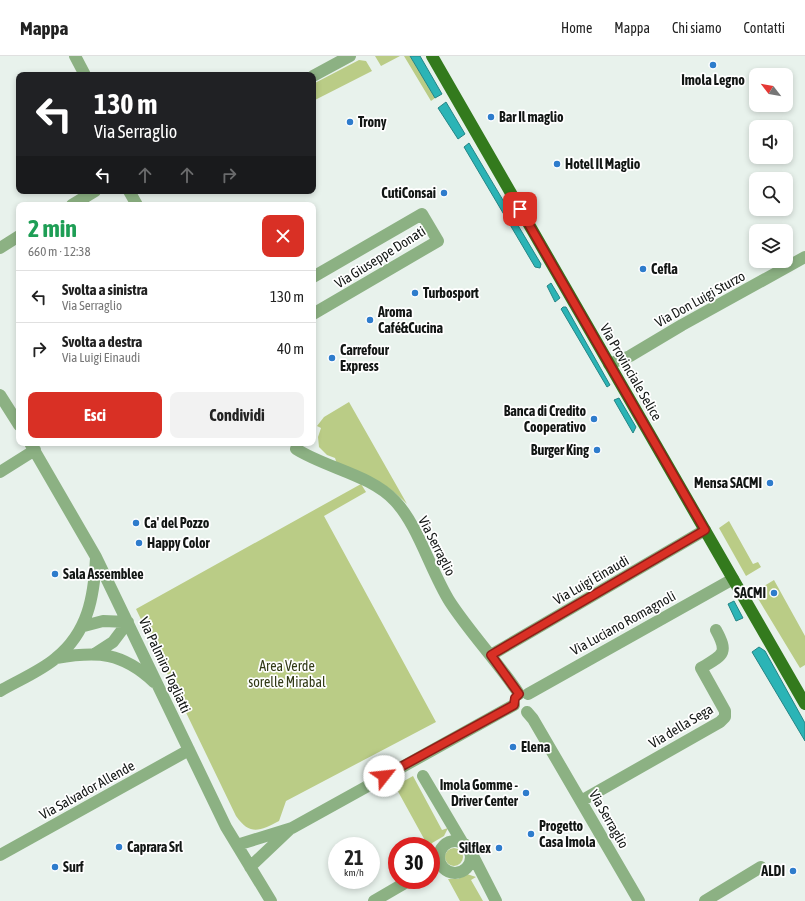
<!DOCTYPE html>
<html lang="it">
<meta charset="utf-8">
<style>
body{margin:0;font-family:"Asap Condensed",sans-serif;background:#f2f2f2;color:#222;height:100vh;display:flex;flex-direction:column;font-size:15px;white-space:nowrap}
*{box-sizing:border-box;margin:0}
p{font-size:13px;color:#767676}
.icon{flex:none;width:22px;height:22px;fill:none;stroke:currentColor;stroke-width:2;stroke-linecap:round;stroke-linejoin:round}
.map{position:relative;flex:1;overflow:hidden}
.drawer{position:absolute;left:16px;top:146px;width:300px;height:244px;display:flex;flex-direction:column;background:#fff;border-radius:8px;box-shadow:0 2px 6px #0003}
.drawer>*{flex:none}
.hud{position:absolute;left:16px;top:16px;width:300px;height:122px;border-radius:8px;box-shadow:0 2px 6px #0003;background:#202124;color:#fff;overflow:hidden}
.needle{width:26px;rotate:301deg}
.fabs{position:absolute;left:749px;top:12px;display:grid;gap:8px}
.fabs a{display:grid;place-items:center;width:44px;height:44px;border-radius:8px;background:#fff;box-shadow:0 2px 6px #0003;font-size:20px}
.speed{position:absolute;left:328px;top:781px;display:flex;gap:8px;font-size:20px;font-weight:700;text-align:center}
.speed>*{display:grid;place-content:center;width:52px;height:52px;border-radius:50%;background:#fff;box-shadow:0 2px 6px #0003;line-height:1}
.speed small{font-size:10px;font-weight:400}
.speed .limit{border:6px solid #d22;background:#fff;color:#111}
.pin{position:absolute;display:grid;place-items:center;width:34px;height:34px;color:#fff;margin:-17px;border-radius:8px;box-shadow:0 2px 6px #0006}
.me{position:absolute;width:44px;margin:-22px;rotate:61deg;stroke-linejoin:round;filter:drop-shadow(0 0 3px #0008)}
.turn{display:flex;align-items:center;gap:14px;height:84px;padding:0 12px;font-size:18px}
.turn .icon{width:52px;height:52px;stroke-width:2.5}
.turn b{display:block;font-size:28px;line-height:34px}
.lanes{display:flex;align-items:center;height:38px;padding:0 12px;background:#0003;justify-content:center;gap:20px;direction:ltr}
.lanes .off{opacity:.35}
.round{display:grid;place-items:center;flex:none;width:42px;height:42px;border-radius:8px;background:#f2f2f2}
.headline{display:flex;align-items:center;justify-content:space-between;height:68px;padding:0 12px}
h1{font-size:24px;font-weight:700;line-height:30px;color:#1e9e55}
.button{display:flex;gap:8px;margin-top:auto;padding:8px 12px}
.button a{flex:1;height:46px;border-radius:8px;background:#d93025;color:#fff;font-size:16px;font-weight:700;line-height:46px;text-align:center}
.button a+a{background:#f2f2f2;color:#222}
ul{padding:0;list-style:none}
li{display:flex;align-items:center;gap:12px;height:52px;padding:0 12px;border-top:1px solid #e0e0e0}
li div{flex:1}
li b{display:block;font-size:15px}
li em{font-style:normal}
header{display:flex;align-items:center;gap:24px;box-sizing:border-box;height:56px;padding:0 20px;background:#fff;border-bottom:1px solid #e0e0e0}
header strong{font-size:19px}
nav{display:flex;gap:22px;margin-inline-start:auto;font-size:14px}
.map>svg:first-child{display:block}
.green{fill:#bacc86}
.water{fill:#2bb4b6;stroke:#248585}
.lines{fill:none;stroke-linecap:round;stroke-linejoin:round}
.minor{stroke:#8cb183;stroke-width:12}
.major{stroke:#337a1d;stroke-width:12}
.route-casing{stroke:#8d1f18;stroke-width:10}
.route{stroke:#d93025;stroke-width:7}
.poi-dot{fill:#2e7ccc;stroke:#fff;stroke-width:1.5}
.labels{text-anchor:middle;dominant-baseline:central;stroke-width:3.5;stroke-linejoin:round;paint-order:stroke}
.poi-label{font-size:14px;font-weight:bold;fill:#121614;stroke:#fff;text-anchor:start}
.street-label{font-size:14px;fill:#121614;stroke:#fff}
.park-label{font-size:14px;fill:#313a16;stroke:#fff}
</style>
<header>
<strong>Mappa</strong>
<nav><a>Home</a><a>Mappa</a><a>Chi siamo</a><a>Contatti</a></nav>
</header>
<div class="map">
<svg width="805" height="845" viewBox="0 0 805 845">
<rect width="100%" height="100%" fill="#e8f2ec"/>
<path class="green" d="M 375,0 L 400,0 L 381,10 Z
M 404,0 L 410,0 L 435,42 L 431,45 Z
M 359,4 L 366,5 L 372,15 L 313,45 L 313,28 Z
M 349,346 L 407,448 C 384,424 367,420 337,408 L 335,402 L 327,399 L 319,391 L 318,381 L 321,372 L 317,370 L 324,361 Z
M 361,428 L 366,436 L 324,460 L 436,666 L 286,745 L 279,765 C 260,775 250,780 236,760 L 136,553 Z
M 729,465 L 753,508 L 758,506 L 761,511 L 746,520 L 719,472 Z
M 774,524 L 805,580 L 805,609 L 800,612 L 754,536 Z
M 413,720 L 442,774 L 448,772 L 444,780 L 432,787 L 431,791 L 428,790 L 395,730 Z
M445 801a9 9 0 1 1 18 0a9 9 0 1 1-18 0Z
M 467,818 L 476,821 L 471,824 L 483,845 L 460,845 L 448,823 L 458,823 Z"/>
<path class="water" d="M 410,0 L 420,0 L 442,38 L 435,42 Z
M 446,46 L 465,78 L 458,83 L 438,52 Z
M 469,87 L 541,208 L 540,212 L 535,211 L 464,91 Z
M 551,227 L 560,242 L 555,246 L 547,230 Z
M 563,251 L 566,251 L 610,329 L 607,331 L 561,253 Z
M 619,342 L 636,371 L 633,377 L 614,344 Z
M 734,545 L 743,562 L 736,565 L 728,548 Z
M 759,591 L 765,595 L 805,667 L 805,685 L 752,596 Z"/>
<g class="lines">
<path class="minor" d="M 75,0 L 85,19
M 313,20 L 350,0
M 129,135 L 137,149
M 72,149 L 95,135
M 0,192 L 19,180
M 313,221 L 422,158 L 438,185 L 313,258
M 609,308 L 630,300 L 682,269 L 805,201
M 0,339 L 19,369
M 30,387 L 96,501 L 226,771 L 271,845
M 296,393 C 326,412 371,419 395,445 C 418,469 431,516 450,546 C 471,578 498,606 519,638
M 0,416 L 35,394
M 84,570 L 103,565 L 128,566 L 113,586 L 96,597
M 491,599 L 705,474
M 56,602 C 98,595 122,596 154,626
M 0,635 C 17,625 41,615 56,602 C 88,576 94,541 96,502
M 528,638 L 733,523
M 527,656 L 533,663 L 639,845
M 423,720 L 462,786
M 581,745 L 720,666 L 725,661 L 725,655 L 701,612 C 723,599 729,598 716,574
M439 801a16 16 0 1 1 32 0a16 16 0 1 1-32 0Z
M 237,789 L 292,772 L 514,649
M 471,796 L 496,845
M 0,799 L 189,694
M 250,811 L 289,774
M 374,845 L 410,824
M 705,845 L 761,811"/>
<path class="major" d="M 432,0 L 805,648"/>
</g>
<g class="lines">
<defs>
<path id="route" d="M 384,720 L 514,649 L 515,642 L 519,638 L 491,599 L 705,474 L 520,153"/>
</defs>
<use href="#route" class="route-casing"/>
<use href="#route" class="route"/>
</g>
<g class="poi-dot">
<circle cx="713" cy="9" r="4"/>
<circle cx="491" cy="61" r="4"/>
<circle cx="350" cy="66" r="4"/>
<circle cx="557" cy="108" r="4"/>
<circle cx="444" cy="137" r="4"/>
<circle cx="643" cy="213" r="4"/>
<circle cx="415" cy="237" r="4"/>
<circle cx="370" cy="264" r="4"/>
<circle cx="332" cy="302" r="4"/>
<circle cx="594" cy="363" r="4"/>
<circle cx="597" cy="394" r="4"/>
<circle cx="770" cy="427" r="4"/>
<circle cx="136" cy="467" r="4"/>
<circle cx="139" cy="487" r="4"/>
<circle cx="55" cy="518" r="4"/>
<circle cx="774" cy="537" r="4"/>
<circle cx="513" cy="691" r="4"/>
<circle cx="526" cy="737" r="4"/>
<circle cx="531" cy="778" r="4"/>
<circle cx="119" cy="791" r="4"/>
<circle cx="499" cy="792" r="4"/>
<circle cx="55" cy="811" r="4"/>
<circle cx="793" cy="815" r="4"/>
</g>
<g class="labels">
<g class="poi-label">
<text x="713" y="24" text-anchor="middle">Imola Legno</text>
<text x="499" y="61">Bar Il maglio</text>
<text x="358" y="66">Trony</text>
<text x="565" y="108">Hotel Il Maglio</text>
<text x="436" y="137" text-anchor="end">CutiConsai</text>
<text x="651" y="213">Cefla</text>
<text x="423" y="237">Turbosport</text>
<text x="378" y="256">Aroma<tspan x="378" dy="16">Café&amp;Cucina</tspan></text>
<text x="340" y="294">Carrefour<tspan x="340" dy="16">Express</tspan></text>
<text x="586" y="355" text-anchor="end">Banca di Credito<tspan x="586" dy="16">Cooperativo</tspan></text>
<text x="589" y="394" text-anchor="end">Burger King</text>
<text x="762" y="427" text-anchor="end">Mensa SACMI</text>
<text x="144" y="467">Ca' del Pozzo</text>
<text x="147" y="487">Happy Color</text>
<text x="63" y="518">Sala Assemblee</text>
<text x="766" y="537" text-anchor="end">SACMI</text>
<text x="521" y="691">Elena</text>
<text x="518" y="729" text-anchor="end">Imola Gomme -<tspan x="518" dy="16">Driver Center</tspan></text>
<text x="539" y="770">Progetto<tspan x="539" dy="16">Casa Imola</tspan></text>
<text x="127" y="791">Caprara Srl</text>
<text x="491" y="792" text-anchor="end">Silflex</text>
<text x="63" y="811">Surf</text>
<text x="785" y="815" text-anchor="end">ALDI</text>
</g>
<g class="street-label">
<text transform="translate(380 201) rotate(-32)">Via Giuseppe Donati</text>
<text transform="translate(700 243) rotate(-29)">Via Don Luigi Sturzo</text>
<text transform="translate(631 316) rotate(60)">Via Provinciale Selice</text>
<text transform="translate(437 490) rotate(63)">Via Serraglio</text>
<text transform="translate(591 524) rotate(-30)">Via Luigi Einaudi</text>
<text transform="translate(623 567) rotate(-29)">Via Luciano Romagnoli</text>
<text transform="translate(165 609) rotate(65)">Via Palmiro Togliatti</text>
<text transform="translate(681 670) rotate(-31)">Via della Sega</text>
<text transform="translate(87 734) rotate(-29)">Via Salvador Allende</text>
<text transform="translate(609 763) rotate(60)">Via Serraglio</text>
</g>
<g class="park-label">
<text x="287" y="610">Area Verde<tspan x="287" dy="16">sorelle Mirabal</tspan></text>
</g>
</g>
</svg>
<div class="fabs">
<a><svg class="needle" viewBox="-14 -14 28 28"><path d="M0-13l5 13h-10z" fill="#e53935"/><path d="M0 13l5-13h-10z" fill="#767676"/></svg></a>
<a><svg class="icon" aria-label="sound" viewBox="0 0 24 24"><path d="M4 9h4l5-4v14l-5-4H4zM17 9q2 3 0 6"/></svg></a>
<a><svg class="icon" aria-label="search" viewBox="0 0 24 24"><circle cx="10" cy="10" r="6"/><path d="M15 15l6 6"/></svg></a>
<a><svg class="icon" aria-label="layers" viewBox="0 0 24 24"><path d="M12 4l9 5-9 5-9-5zM3 14l9 5 9-5"/></svg></a>
</div>
<div class="speed"><div>21<small>km/h</small></div><div class="limit">30</div></div>
<div class="pin" style="left:520px;top:153px;background:#d93025"><svg class="icon" aria-label="arrive" viewBox="0 0 24 24"><path d="M6 21V4h12l-3 4 3 4H6"/></svg></div>
<svg class="me" style="left:384px;top:720px" viewBox="-20 -20 40 40"><circle r="19" fill="#fff"/><path d="M0-13L10 11 0 6-10 11z" fill="#d93025"/></svg>
<div class="hud">
<div class="turn"><svg class="icon" aria-label="left" viewBox="0 0 24 24"><path d="M17 20v-9H6M10 6l-5 5 5 5"/></svg><div><b>130 m</b>Via Serraglio</div></div>
<div class="lanes"><svg class="icon" aria-label="left" viewBox="0 0 24 24"><path d="M17 20v-9H6M10 6l-5 5 5 5"/></svg><svg class="icon off" aria-label="ahead" viewBox="0 0 24 24"><path d="M12 20V5M6 11l6-6 6 6"/></svg><svg class="icon off" aria-label="ahead" viewBox="0 0 24 24"><path d="M12 20V5M6 11l6-6 6 6"/></svg><svg class="icon off" aria-label="right" viewBox="0 0 24 24"><path d="M7 20v-9h11M14 6l5 5-5 5"/></svg></div>
</div>
<section class="drawer">
<div class="headline"><div><h1>2 min</h1><p>660 m · 12:38</p></div><a class="round" style="background:#d93025;color:#fff"><svg class="icon" aria-label="close" viewBox="0 0 24 24"><path d="M6 6l12 12M18 6L6 18"/></svg></a></div>
<ul>
<li><svg class="icon" aria-label="left" viewBox="0 0 24 24"><path d="M17 20v-9H6M10 6l-5 5 5 5"/></svg><div><b>Svolta a sinistra</b><p>Via Serraglio</p></div><em>130 m</em></li>
<li><svg class="icon" aria-label="right" viewBox="0 0 24 24"><path d="M7 20v-9h11M14 6l5 5-5 5"/></svg><div><b>Svolta a destra</b><p>Via Luigi Einaudi</p></div><em>40 m</em></li>
</ul>
<div class="button"><a>Esci</a><a>Condividi</a></div>
</section>
</div>
